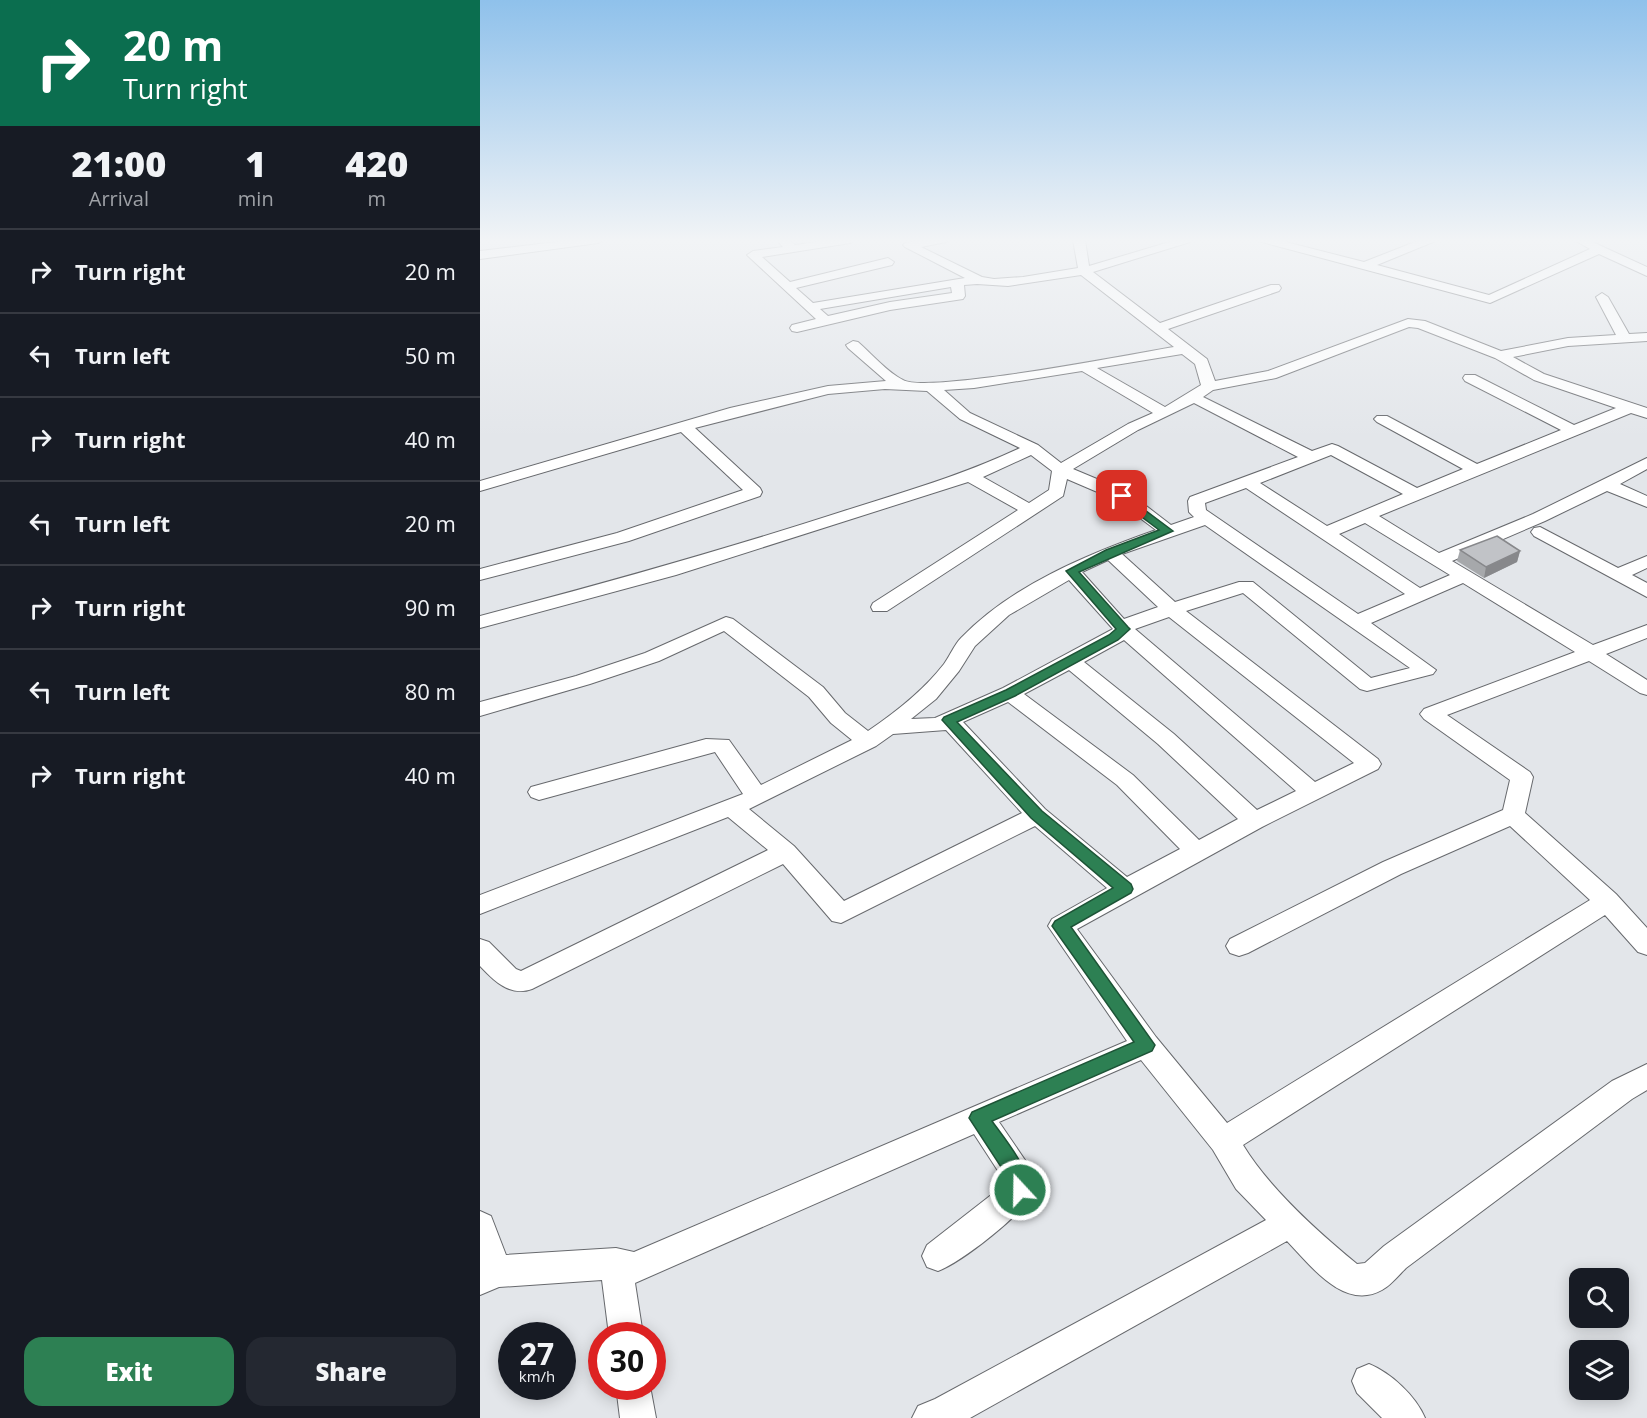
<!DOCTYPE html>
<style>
body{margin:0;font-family:"Open Sans",sans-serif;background:#242831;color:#f1f3f6;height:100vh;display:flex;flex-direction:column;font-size:22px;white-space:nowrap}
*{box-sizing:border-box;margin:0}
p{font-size:20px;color:#9ea1a6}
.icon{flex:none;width:33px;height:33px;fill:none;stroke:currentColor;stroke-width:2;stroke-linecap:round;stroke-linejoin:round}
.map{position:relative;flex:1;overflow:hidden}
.panel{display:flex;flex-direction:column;background:#171b24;width:480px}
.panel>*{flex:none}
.banner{background:#0b6e4f;color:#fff;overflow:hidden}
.buttons{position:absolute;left:1089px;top:1268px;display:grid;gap:12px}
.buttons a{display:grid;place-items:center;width:60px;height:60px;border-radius:12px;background:#171b24;box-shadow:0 3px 15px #0003;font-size:30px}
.speed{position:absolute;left:18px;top:1322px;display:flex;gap:12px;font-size:30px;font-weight:700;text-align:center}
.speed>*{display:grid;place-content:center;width:78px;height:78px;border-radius:50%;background:#171b24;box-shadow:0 3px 15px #0003;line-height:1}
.speed small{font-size:15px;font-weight:400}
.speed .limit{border:9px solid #d22;background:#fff;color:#111}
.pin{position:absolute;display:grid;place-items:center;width:51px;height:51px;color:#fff;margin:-26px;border-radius:12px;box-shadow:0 3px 9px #0006}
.me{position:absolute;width:66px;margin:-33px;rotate:339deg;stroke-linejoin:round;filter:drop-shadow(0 0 4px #0008)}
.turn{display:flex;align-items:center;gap:21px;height:126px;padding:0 24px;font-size:27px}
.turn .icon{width:78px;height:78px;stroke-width:2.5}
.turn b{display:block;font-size:42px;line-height:51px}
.eta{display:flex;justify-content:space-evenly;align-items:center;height:102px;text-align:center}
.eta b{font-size:36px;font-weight:800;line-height:42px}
.cta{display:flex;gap:12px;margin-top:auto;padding:12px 24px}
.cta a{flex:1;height:69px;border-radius:18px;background:#2d8053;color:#fff;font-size:24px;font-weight:800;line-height:69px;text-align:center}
.cta a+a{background:#242831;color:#f1f3f6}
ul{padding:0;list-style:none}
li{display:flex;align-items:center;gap:18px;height:84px;padding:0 24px;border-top:2px solid #363941}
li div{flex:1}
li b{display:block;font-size:22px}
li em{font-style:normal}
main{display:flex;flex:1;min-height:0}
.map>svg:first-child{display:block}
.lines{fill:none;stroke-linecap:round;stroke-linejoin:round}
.minor-casing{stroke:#67696d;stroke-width:2}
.minor{fill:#fff;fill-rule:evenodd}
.wall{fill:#a6a8ab}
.shaded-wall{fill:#87888b}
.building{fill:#c1c3c7;stroke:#87888b;stroke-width:1.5}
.route{fill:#2d8053;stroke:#1d5336;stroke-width:1.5}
</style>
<main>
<section class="panel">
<div class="banner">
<div class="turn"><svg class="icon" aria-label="right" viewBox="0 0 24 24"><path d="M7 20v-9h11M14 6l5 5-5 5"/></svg><div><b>20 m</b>Turn right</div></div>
</div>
<div class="eta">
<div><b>21:00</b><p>Arrival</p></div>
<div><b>1</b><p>min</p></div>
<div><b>420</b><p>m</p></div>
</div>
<ul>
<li><svg class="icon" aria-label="right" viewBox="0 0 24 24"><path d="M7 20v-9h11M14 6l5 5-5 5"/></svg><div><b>Turn right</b></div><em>20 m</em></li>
<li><svg class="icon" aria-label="left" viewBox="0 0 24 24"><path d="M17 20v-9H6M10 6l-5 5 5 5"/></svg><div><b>Turn left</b></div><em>50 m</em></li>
<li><svg class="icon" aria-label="right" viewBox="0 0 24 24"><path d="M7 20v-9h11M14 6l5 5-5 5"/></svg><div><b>Turn right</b></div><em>40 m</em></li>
<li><svg class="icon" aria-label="left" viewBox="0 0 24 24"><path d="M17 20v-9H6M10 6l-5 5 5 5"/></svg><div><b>Turn left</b></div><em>20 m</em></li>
<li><svg class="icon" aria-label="right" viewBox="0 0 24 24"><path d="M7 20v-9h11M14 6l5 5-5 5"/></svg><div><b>Turn right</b></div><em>90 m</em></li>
<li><svg class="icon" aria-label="left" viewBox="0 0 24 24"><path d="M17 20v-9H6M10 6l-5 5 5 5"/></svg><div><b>Turn left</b></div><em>80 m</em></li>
<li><svg class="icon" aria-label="right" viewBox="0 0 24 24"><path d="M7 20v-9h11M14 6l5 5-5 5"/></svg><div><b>Turn right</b></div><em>40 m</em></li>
</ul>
<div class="cta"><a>Exit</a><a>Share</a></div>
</section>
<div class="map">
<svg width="1167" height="1418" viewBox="0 0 1167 1418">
<rect width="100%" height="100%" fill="#e3e6ea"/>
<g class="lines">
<defs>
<path id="minor" d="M 93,240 L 124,240 L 118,243 L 0,259 L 0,251 Z
M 297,240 L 309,240 L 315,245 L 350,240 L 376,240 L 370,243 L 282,257 L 310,282 L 408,258 L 414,262 L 412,265 L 316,288 L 333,303 L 485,278 L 425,247 L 423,245 L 425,243 L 441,240 L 468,240 L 466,242 L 441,247 L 502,277 L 514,279 L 543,277 L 598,268 L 593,240 L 605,240 L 609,266 L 696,240 L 712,240 L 710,242 L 613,272 L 680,323 L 791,285 L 799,285 L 801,288 L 799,291 L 688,329 L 727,359 L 735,381 L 788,371 L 928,319 L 945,321 L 1021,351 L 1088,338 L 1136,335 L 1116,297 L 1122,293 L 1128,297 L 1149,334 L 1167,333 L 1167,341 L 1088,346 L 1033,357 L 1064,374 L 1167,408 L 1167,418 L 1151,413 L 899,516 L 959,553 L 1053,514 L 1167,458 L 1167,469 L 1140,484 L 1167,496 L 1167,507 L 1127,491 L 1065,521 L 972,561 L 1113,645 L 1167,625 L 1167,638 L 1126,654 L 1167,680 L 1167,695 L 1160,693 L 1109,661 L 967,715 L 1050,772 L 1053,777 L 1045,813 L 1136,894 L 1167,928 L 1167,955 L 1158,952 L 1125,915 L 763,1145 C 789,1188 838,1232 877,1264 L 885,1263 L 904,1246 L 1132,1081 L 1167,1064 L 1167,1090 L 1152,1099 L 926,1268 C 919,1275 911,1285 902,1290 C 864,1311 831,1266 807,1241 L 490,1418 L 432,1418 L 438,1406 L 455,1399 L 786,1220 L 756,1189 L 733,1150 L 661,1060 L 519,1122 L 547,1163 L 555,1190 C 545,1213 482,1262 458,1271 L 447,1267 L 442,1256 L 447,1245 L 524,1185 L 522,1177 L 494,1134 L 155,1283 L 163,1335 L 129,1335 L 122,1280 L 19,1287 L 0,1295 L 0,1211 L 11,1216 L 26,1255 L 136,1248 L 154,1252 L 647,1041 L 568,926 L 572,919 L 627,888 L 555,826 L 361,923 L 352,921 L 303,864 L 52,989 C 30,997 14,981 0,966 L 0,939 L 9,942 L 36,969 L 41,971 L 288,850 L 248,817 L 0,914 L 0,895 L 263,794 L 235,752 L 59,800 L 51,797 L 48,792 L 51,787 L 226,739 L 249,740 L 281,785 L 372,740 L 351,723 L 329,697 L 244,631 L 179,661 L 110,684 L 0,716 L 0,702 L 96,676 L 165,653 L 246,617 L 253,619 L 343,687 L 365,713 L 388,731 C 416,712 443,691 464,664 C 470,656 474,645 481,638 C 532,585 608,554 676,530 L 636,500 L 587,479 L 583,496 L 407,611 L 393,611 L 391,607 L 393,603 L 538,510 L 488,482 L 196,575 L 0,628 L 0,616 C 122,584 244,550 364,511 C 423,492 483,475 540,448 L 480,419 L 447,391 L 405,389 L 348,394 L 215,428 L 280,488 L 282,492 L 280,496 L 149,541 L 0,580 L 0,569 L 137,533 L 263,490 L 201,432 L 0,491 L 0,481 L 250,408 L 348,386 L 406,381 L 368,348 L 366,345 L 373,341 L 378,342 C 392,354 407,372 423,380 C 448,394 653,354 694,347 L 601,275 L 528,286 L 497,284 L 484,285 L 485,296 L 483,299 L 410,310 L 317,332 L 312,331 L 310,328 L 312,325 L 336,319 L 267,255 L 273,251 L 303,247 ZM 471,287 L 472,293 L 410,302 L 348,316 L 340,309 ZM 929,327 L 938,328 L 1015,358 L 1054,380 L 1136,408 L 1094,425 L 995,375 L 985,375 L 983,378 L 985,381 L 1081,430 L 997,464 L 907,416 L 897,416 L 894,419 L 897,422 L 983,469 L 937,488 L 858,446 L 852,444 L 832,451 L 723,397 L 733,390 L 796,378 ZM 702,354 L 715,364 L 721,385 L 685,407 L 617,368 ZM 602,371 L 673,413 L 648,424 L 581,463 L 558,445 L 490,413 L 464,390 L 494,388 ZM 714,403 L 818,457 L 710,497 L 708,501 L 709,512 L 714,517 L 691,525 L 648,492 L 593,469 L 658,430 ZM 551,455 L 572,471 L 569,490 L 549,503 L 503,477 ZM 851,455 L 923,494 L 847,526 L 780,483 ZM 766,488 L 925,594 L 878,614 L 726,510 L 725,503 ZM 885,523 L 970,575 L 940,588 L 859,534 ZM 725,525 L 930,668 L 891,678 L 773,582 L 759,582 L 695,602 L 642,554 ZM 628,560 L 678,607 L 644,619 L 602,572 ZM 589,580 L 633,629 L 523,688 L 455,718 L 431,719 L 456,699 L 479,671 L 495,646 L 529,615 ZM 983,583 L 1095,652 L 944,709 L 940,714 L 944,719 L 1030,780 L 1023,810 L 903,862 L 750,939 L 746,946 L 750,953 L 759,956 L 768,953 L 921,874 L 1030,826 L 1110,900 L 747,1123 L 676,1037 L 597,929 L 782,827 L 898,769 L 901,764 L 898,759 L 706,611 L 763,593 L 880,689 L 887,691 L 953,674 L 956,670 L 891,623 ZM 689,617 L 874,763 L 835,782 L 655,629 ZM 644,640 L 816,791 L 777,810 L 694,734 L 604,662 ZM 589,670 L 678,744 L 758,819 L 719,840 L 653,775 L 544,694 ZM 528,702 L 637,785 L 700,849 L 647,877 L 565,809 L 483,722 ZM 466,730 L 542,813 L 364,901 L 314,846 L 269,809 L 396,746 L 413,734 Z
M 780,240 L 798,240 L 884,262 L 940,240 L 955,240 L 953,242 L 897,265 L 1009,295 L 1110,249 L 1094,240 L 1108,240 L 1167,267 L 1167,276 L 1119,254 L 1010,303 L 782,242 Z
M 1060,527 L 1138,568 L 1167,556 L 1167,568 L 1152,575 L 1167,583 L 1167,597 L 1054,536 L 1051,532 L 1054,528 Z
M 889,1364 C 911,1373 936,1396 945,1418 L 902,1418 L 877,1393 L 872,1381 L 877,1369 Z
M 136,1386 L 170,1386 L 176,1418 L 140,1418 Z"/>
</defs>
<use href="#minor" class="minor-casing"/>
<use href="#minor" class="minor"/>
</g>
<path class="wall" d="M 980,550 L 1040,551 L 1037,562 L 1004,578 L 977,561 Z"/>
<path class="shaded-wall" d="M 1040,551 L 1037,562 L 1004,578 L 1006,567 Z"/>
<path class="building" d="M 1017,536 L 1040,551 L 1006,567 L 980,550 Z"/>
<linearGradient id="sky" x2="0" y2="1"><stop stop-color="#8fc1eb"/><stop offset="0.55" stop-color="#f2f4f6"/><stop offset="1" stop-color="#f2f4f6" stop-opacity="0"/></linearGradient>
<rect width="1167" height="438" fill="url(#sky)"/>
<path class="route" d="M 642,493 L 693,531 L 599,572 L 648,627 L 650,629 L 638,640 L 535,696 L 477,722 L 562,811 L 651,884 L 653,889 L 651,893 L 591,927 L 675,1045 L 672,1051 L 512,1121 C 524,1138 556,1175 547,1196 L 540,1199 L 533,1196 L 527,1176 L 489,1118 L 492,1112 L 654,1042 L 572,926 L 575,921 L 633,888 L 551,818 L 462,720 L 464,717 L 526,690 L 629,635 L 636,629 L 586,571 L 626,550 L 679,530 L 638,499 L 636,496 Z"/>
</svg>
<div class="buttons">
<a><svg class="icon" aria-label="search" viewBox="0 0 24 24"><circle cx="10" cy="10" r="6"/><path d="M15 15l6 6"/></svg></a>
<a><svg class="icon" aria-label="layers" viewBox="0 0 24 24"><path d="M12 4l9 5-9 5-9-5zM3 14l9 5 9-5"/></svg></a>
</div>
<div class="speed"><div>27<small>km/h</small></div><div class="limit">30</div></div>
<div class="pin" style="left:642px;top:496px;background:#d93025"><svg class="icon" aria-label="arrive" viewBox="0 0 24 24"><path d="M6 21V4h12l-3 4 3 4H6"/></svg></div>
<svg class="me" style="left:540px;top:1190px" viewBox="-20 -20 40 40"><circle r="17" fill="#2d8053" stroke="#fff" stroke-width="3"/><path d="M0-11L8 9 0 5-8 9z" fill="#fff"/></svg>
</div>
</main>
